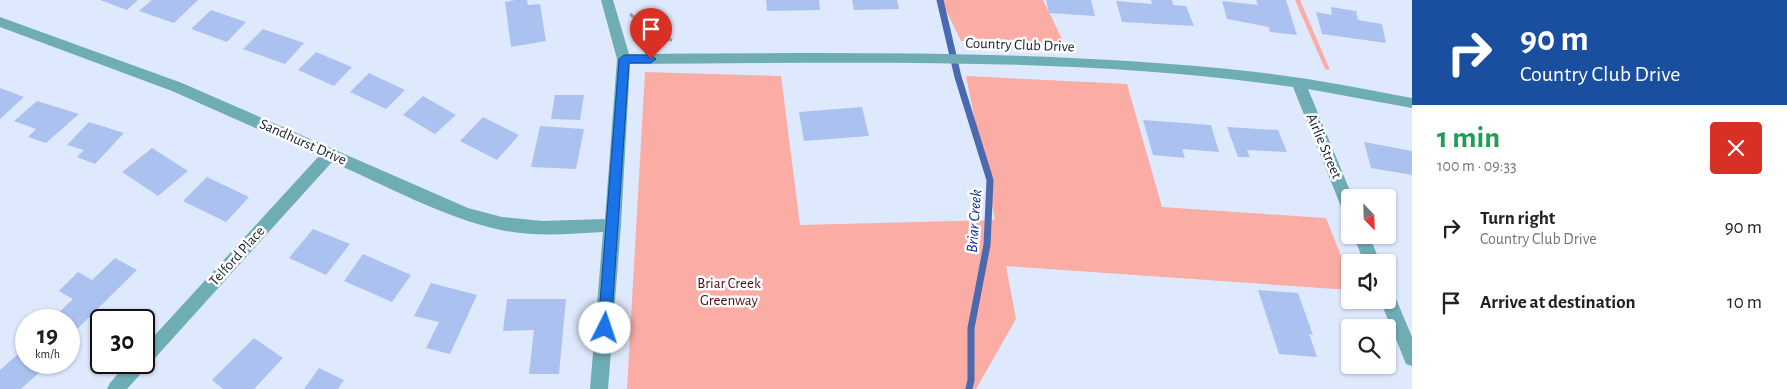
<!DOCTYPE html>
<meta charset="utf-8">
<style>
body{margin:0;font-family:"Alegreya Sans",sans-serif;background:#f6f6f6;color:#202124;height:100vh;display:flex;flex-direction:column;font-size:19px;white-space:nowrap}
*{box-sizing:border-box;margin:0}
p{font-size:16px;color:#757577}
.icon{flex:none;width:28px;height:28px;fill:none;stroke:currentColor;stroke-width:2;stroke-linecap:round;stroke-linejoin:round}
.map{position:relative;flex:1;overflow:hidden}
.side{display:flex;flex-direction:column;background:#fff;width:375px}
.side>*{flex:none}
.hud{background:#1a4fa0;color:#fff;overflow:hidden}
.needle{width:32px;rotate:157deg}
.controls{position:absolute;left:1341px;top:189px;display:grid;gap:10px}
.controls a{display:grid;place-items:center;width:55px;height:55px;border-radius:5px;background:#fff;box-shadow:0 1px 4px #0004;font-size:25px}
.speed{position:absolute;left:15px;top:309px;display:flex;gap:10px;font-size:25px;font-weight:700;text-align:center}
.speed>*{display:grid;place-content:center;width:65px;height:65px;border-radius:50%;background:#fff;box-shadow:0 1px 4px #0004;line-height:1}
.speed small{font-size:12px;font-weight:400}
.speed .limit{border:2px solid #111;border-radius:8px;background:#fff;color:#111}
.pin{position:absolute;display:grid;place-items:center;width:42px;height:42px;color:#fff;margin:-51px -21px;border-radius:50% 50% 50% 0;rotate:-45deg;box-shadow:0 0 5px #0007}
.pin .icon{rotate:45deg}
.me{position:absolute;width:55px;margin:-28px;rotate:4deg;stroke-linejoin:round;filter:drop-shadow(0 0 4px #0008)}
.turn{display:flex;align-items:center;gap:18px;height:105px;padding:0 25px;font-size:22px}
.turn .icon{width:65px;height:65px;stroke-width:2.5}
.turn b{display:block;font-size:35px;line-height:42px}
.round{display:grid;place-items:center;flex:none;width:52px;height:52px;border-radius:5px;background:#f6f6f6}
.overview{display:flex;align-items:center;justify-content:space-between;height:85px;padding:0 25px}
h1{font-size:30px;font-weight:700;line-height:38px;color:#1e9e55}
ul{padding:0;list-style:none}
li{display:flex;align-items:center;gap:15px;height:75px;padding:0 25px}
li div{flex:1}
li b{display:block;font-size:19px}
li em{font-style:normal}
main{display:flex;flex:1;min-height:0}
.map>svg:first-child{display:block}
.green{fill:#faaca5}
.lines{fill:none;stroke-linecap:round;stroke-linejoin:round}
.stream{stroke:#4b69ae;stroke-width:7}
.building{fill:#abc2f1}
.path{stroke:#9aa3b6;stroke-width:3;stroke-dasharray:5 2.5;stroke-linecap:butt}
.minor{fill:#6fadb4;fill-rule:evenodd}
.route{fill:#1a73e8;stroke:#114b97}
.labels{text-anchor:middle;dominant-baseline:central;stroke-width:5;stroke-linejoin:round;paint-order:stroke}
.street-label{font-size:15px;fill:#171f30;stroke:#fff}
.park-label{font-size:15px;fill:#550c0f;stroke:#fff}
.water-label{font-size:16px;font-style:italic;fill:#0c2c94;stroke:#fff}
</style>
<main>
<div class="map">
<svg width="1412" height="389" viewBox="0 0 1412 389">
<rect width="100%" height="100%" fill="#dfe9fd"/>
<path class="green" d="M 941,0 L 1043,0 L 1065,45 L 961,41 Z
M 1295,0 L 1300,0 L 1330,70 L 1325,69 Z
M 645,72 L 781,76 L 800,225 L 995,220 L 966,76 L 1127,84 L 1162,207 L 1326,218 L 1350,278 L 1350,290 L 1006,266 L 1016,319 L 976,389 L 627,389 Z"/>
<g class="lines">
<path class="stream" d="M 940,0 L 958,77 L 990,180 L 987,245 L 971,328 L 971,380 L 969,389"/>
</g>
<path class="building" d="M 100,0 L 138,0 L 127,10 Z
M 152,0 L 198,0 L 174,23 L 139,11 Z
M 515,0 L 527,0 L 528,5 L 540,4 L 546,41 L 511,47 L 505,2 Z
M 766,0 L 819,0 L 820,10 L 767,11 Z
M 852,0 L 897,0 L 899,9 L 854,10 Z
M 1046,0 L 1091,0 L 1095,16 L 1049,13 Z
M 1151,0 L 1172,0 L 1173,5 L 1186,6 L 1194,26 L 1122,22 L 1116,1 L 1152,4 Z
M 1256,0 L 1286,0 L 1297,35 L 1270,32 L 1269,27 L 1227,19 L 1222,1 L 1258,5 Z
M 1331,7 L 1356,11 L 1358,20 L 1382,24 L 1386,43 L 1322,34 L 1316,12 L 1332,15 Z
M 211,10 L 246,22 L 227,42 L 191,29 Z
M 263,29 L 304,43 L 285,64 L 243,49 Z
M 316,52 L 352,67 L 334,86 L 298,70 Z
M 369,73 L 405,90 L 386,109 L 350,92 Z
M 0,88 L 24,97 L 0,119 Z
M 555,95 L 584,95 L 580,120 L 551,119 Z
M 423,96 L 456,115 L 435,134 L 403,115 Z
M 37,101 L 79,114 L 46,143 L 28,137 L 36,129 L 14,121 Z
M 862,107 L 869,136 L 804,141 L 799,112 Z
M 483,117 L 519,135 L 497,160 L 460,141 Z
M 1143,120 L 1211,125 L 1219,152 L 1182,149 L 1185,158 L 1153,155 Z
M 89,122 L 124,133 L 95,164 L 77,157 L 84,150 L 67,145 Z
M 540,126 L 584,129 L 576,169 L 531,167 Z
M 1227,127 L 1278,130 L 1287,152 L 1247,150 L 1250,157 L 1238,157 Z
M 1364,142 L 1412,151 L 1412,175 L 1371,168 Z
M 152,148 L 188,171 L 158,196 L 122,172 Z
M 207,177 L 249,197 L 226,222 L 183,201 Z
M 313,229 L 350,244 L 326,275 L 289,258 Z
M 363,254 L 411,275 L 392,302 L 344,281 Z
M 115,258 L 137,270 L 74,332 L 69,329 L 69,320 L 52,319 L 73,299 L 59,291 L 78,272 L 92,280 Z
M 431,283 L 477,295 L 450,354 L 426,348 L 439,322 L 414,316 Z
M 1258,290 L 1298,293 L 1313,335 L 1309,334 L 1317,357 L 1279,354 Z
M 507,299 L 566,299 L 559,374 L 529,374 L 534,330 L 503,331 Z
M 254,338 L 283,358 L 254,389 L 223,389 L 212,380 Z
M 26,347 L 26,362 L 51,362 L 21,389 L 0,389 L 0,370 Z
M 319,368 L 344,380 L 338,389 L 304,389 Z"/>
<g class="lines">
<path class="path" d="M 630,14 L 644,26 L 673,41"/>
<path class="minor" d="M 601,0 L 613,0 L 629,54 C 838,53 1048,49 1256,72 C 1309,78 1360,88 1412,98 L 1412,108 L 1308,89 L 1353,198 L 1350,198 L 1350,216 L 1345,214 L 1342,209 L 1293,87 C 1074,56 851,63 630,64 L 621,225 L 608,389 L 590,389 L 603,232 C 570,234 534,237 501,230 C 444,218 385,185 332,162 L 127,389 L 107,389 L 110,383 L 128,362 L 144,362 L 144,347 L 319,156 L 172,91 L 0,27 L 0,17 L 182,83 L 468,208 L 502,217 L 542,221 L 605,219 L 617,59 Z
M 1353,235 L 1369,235 L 1380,262 L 1364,262 Z
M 1388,292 L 1394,294 L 1412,337 L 1412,366 L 1406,364 L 1380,300 L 1388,300 Z"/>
</g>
<path class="route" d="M 624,55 L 651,55 L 656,59 L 651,63 L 629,63 L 611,328 L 609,332 L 605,334 L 600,332 L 598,328 L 619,59 Z"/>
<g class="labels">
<g class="street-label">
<text transform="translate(1020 45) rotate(2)">Country Club Drive</text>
<text transform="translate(303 142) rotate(24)">Sandhurst Drive</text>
<text transform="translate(1324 146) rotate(67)">Airlie Street</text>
<text transform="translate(237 256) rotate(-48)">Telford Place</text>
</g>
<g class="park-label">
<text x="729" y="283">Briar Creek<tspan x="729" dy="17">Greenway</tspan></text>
</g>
<g class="water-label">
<text transform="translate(974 221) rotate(-86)">Briar Creek</text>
</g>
</g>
</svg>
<div class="controls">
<a><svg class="needle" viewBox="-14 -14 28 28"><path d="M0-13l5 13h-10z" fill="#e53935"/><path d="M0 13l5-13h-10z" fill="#757577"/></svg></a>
<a><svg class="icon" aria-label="sound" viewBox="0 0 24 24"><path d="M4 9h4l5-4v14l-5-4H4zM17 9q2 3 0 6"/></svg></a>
<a><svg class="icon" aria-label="search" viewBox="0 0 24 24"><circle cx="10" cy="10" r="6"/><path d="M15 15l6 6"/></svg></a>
</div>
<div class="speed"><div>19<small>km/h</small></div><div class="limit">30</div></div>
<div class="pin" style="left:651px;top:59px;background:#d93025"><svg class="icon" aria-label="arrive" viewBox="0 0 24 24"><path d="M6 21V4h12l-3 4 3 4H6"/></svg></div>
<svg class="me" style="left:605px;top:328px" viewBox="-20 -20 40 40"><circle r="19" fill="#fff"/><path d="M0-13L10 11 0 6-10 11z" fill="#1a73e8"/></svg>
</div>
<section class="side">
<div class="hud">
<div class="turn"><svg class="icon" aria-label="right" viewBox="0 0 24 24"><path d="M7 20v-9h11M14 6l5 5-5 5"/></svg><div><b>90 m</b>Country Club Drive</div></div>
</div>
<div class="overview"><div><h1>1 min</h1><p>100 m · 09:33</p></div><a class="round" style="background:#d93025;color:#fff"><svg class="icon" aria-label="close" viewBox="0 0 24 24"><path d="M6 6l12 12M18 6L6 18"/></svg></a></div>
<ul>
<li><svg class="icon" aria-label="right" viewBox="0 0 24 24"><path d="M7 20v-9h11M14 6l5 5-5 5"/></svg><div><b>Turn right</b><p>Country Club Drive</p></div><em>90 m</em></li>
<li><svg class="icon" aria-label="arrive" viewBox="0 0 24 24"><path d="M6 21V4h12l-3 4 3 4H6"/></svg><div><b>Arrive at destination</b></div><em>10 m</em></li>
</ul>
</section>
</main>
